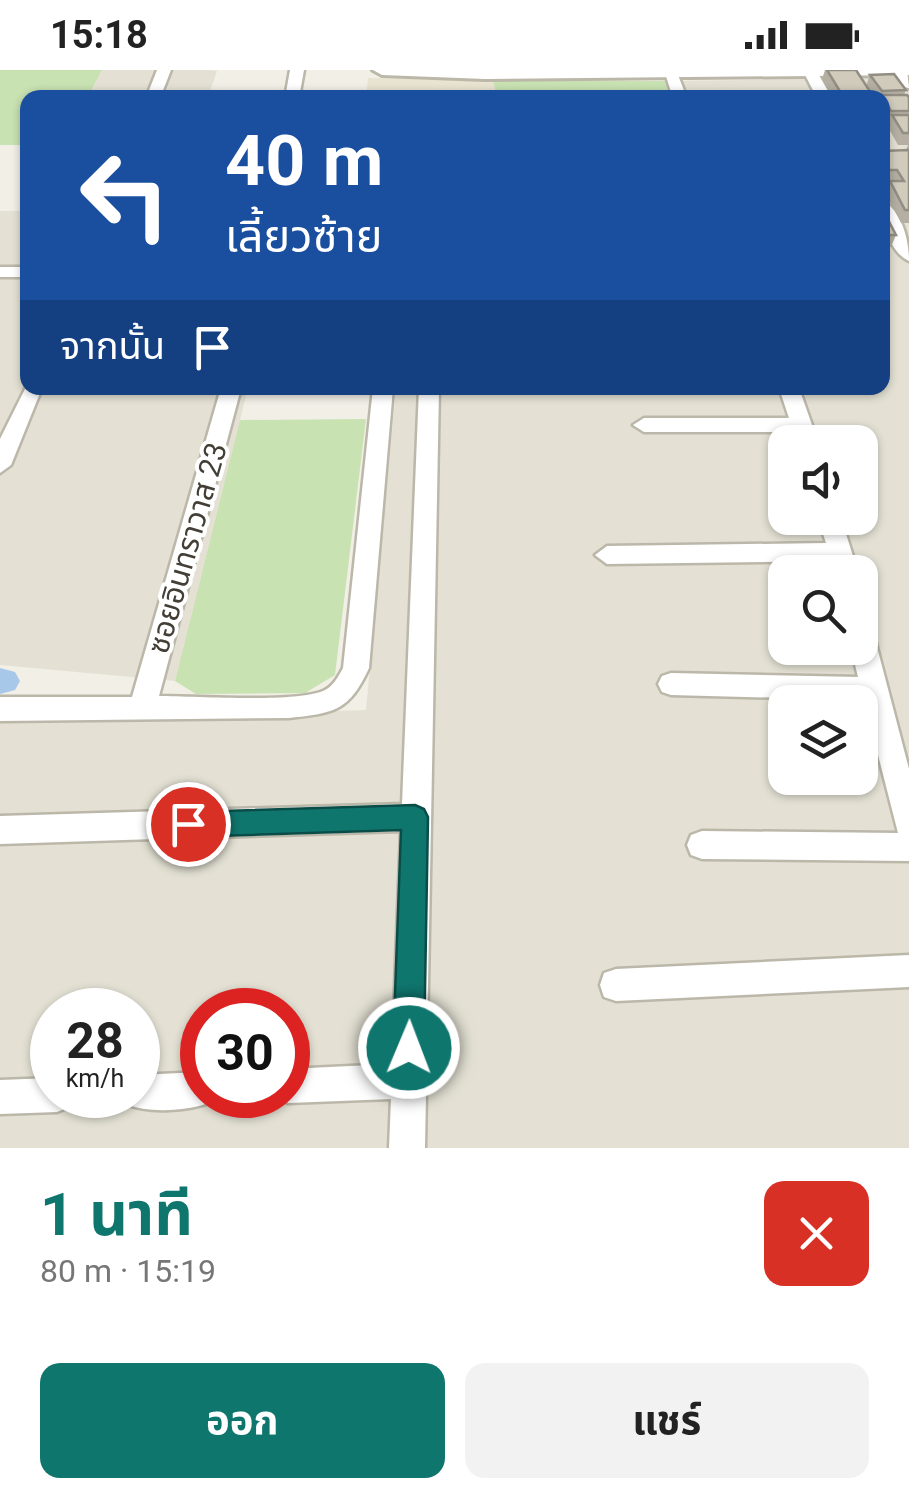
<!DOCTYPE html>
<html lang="th">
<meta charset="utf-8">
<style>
body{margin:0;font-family:Roboto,"Noto Sans Thai",sans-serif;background:#f2f2f2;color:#222;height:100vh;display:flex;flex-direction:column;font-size:38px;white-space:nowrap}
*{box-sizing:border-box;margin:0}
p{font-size:32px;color:#767676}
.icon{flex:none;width:55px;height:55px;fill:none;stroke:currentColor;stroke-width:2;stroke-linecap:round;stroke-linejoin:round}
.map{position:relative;height:1078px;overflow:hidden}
.side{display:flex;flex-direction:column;background:#fff;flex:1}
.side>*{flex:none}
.top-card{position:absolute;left:20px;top:20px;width:870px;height:305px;border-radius:20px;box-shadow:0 2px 8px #0004;background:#1a4fa0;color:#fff;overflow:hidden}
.buttons{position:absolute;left:768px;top:355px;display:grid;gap:20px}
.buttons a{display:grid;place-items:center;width:110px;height:110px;border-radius:20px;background:#fff;box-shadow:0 2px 8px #0004;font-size:50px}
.speed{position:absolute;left:30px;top:918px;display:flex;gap:20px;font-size:50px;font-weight:700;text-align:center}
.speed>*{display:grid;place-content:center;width:130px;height:130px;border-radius:50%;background:#fff;box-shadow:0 2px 8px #0004;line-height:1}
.speed small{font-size:25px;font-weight:400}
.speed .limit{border:15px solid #d22;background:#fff;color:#111}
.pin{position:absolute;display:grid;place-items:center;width:85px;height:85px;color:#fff;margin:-42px;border:5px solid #fff;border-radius:50%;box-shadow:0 2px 10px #0007}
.me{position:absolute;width:110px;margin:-55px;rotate:1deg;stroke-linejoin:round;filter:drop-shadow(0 0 8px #0008)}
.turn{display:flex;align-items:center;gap:35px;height:210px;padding:0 40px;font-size:45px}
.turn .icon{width:130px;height:130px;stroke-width:2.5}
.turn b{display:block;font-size:70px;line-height:85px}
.then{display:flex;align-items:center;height:95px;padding:0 40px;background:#0003;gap:20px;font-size:38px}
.round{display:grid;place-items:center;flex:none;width:105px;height:105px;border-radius:20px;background:#f2f2f2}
.head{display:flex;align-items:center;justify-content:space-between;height:170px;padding:0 40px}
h1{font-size:60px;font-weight:700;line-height:75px;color:#0f766e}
.action{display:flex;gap:20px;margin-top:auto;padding:20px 40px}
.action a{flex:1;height:115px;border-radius:20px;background:#0f766e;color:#fff;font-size:40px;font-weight:700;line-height:115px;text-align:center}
.action a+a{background:#f2f2f2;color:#222}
.status{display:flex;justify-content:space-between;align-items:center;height:70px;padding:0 50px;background:#fff;direction:ltr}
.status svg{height:28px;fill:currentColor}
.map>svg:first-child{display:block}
.residential{fill:#e4e1d4;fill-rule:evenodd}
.education{fill:#e9e4d1}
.green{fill:#c8e2b2}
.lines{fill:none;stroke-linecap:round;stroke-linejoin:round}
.canal{fill:#a7c8e9;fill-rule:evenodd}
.minor-casing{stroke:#bbb7a9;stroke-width:5}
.tertiary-casing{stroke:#bbb7a9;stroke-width:6}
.minor{fill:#fff;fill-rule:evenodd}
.tertiary{fill:#fff;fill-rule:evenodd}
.wall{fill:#b4afa2}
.building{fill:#d1cbbc;stroke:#928e84;stroke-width:2.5}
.route{fill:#0f766e;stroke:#0a4d48;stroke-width:2.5}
.labels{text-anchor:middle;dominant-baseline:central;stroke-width:8;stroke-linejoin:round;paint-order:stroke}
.street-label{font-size:30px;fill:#433f36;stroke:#fff}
</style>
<div class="status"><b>15:18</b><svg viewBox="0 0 49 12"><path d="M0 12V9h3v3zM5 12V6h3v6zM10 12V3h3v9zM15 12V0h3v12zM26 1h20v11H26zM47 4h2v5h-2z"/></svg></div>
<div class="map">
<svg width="909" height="1078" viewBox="0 0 909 1078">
<rect width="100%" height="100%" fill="#f1efe6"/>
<path class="residential" d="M 102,0 L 210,0 L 217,1 L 208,27 L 88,28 Z
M 909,8 L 909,1078 L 0,1078 L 0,643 L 154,647 L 366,640 L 396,318 L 882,318 L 882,28 L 671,27 L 665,11 ZM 785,372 L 860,372 L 860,448 L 785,448 ZM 785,502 L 860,502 L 860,578 L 785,578 ZM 785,632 L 860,632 L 860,708 L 785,708 ZM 52,940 L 138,940 L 138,1025 L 52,1025 ZM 202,940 L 288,940 L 288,1025 L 202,1025 Z
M 0,141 L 27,141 L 28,318 L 248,318 L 175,611 L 0,595 Z"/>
<path class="education" d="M 368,8 L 493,11 L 497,27 L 366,28 Z"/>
<path class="green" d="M 0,0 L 102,0 L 88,27 L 28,28 L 27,75 L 0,75 Z
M 493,11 L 665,11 L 671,27 L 497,27 Z
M 366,349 L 335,605 L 305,623 L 196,624 L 175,611 L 240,350 Z"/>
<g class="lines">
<path class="canal" d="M 0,598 L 15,602 L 20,611 L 15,620 L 0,624 Z"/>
<defs>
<path id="minor" d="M 157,0 L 171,0 L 160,28 L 146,28 Z
M 290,0 L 304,0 L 299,28 L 285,28 Z
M 664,0 L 676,0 L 687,28 L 673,28 Z
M 893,0 L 907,0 L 909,18 L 904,17 Z
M 803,1 L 816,0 L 832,28 L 817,28 Z
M 882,130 C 902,141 909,170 909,191 C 889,182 882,151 882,130 Z
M 0,197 L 28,197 L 28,207 L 0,207 Z
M 28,313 L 28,318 L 42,318 L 11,395 L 0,403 L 0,369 Z
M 221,318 L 241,318 L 159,626 C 194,626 294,633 323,621 C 333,617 338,607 343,598 L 373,318 L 393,318 L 369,598 C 349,641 335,643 289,648 L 0,651 L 0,627 L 132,627 Z
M 419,318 L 439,318 L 425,1078 L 389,1078 L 391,1029 L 288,1033 L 274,1025 L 288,1025 L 288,999 L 392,994 L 401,761 L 0,774 L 0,746 L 402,734 Z
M 779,318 L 799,318 L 818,372 L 798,372 L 794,362 L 644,362 L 633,355 L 644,348 L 789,348 Z
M 818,448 L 841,448 L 858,502 L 834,502 L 831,491 L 607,494 L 595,485 L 607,476 L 826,473 Z
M 860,552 L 869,555 L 873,562 L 909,699 L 909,791 L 702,789 L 691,785 L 687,775 L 691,765 L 702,761 L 898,763 L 864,630 L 671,625 L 662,622 L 658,614 L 662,606 L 671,603 L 858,607 L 851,578 L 860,578 Z
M 909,885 L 909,917 L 616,931 L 604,927 L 600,915 L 604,903 L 616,899 Z
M 202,1002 L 202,1025 L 217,1025 L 214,1031 C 191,1041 149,1044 126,1034 L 122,1025 L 138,1025 L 138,1005 Z
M 52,1008 L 52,1025 L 74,1025 L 69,1037 L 57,1042 L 0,1044 L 0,1010 Z"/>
<path id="tertiary" d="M 373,0 L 909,0 L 909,5 L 485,9 L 382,5 Z"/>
</defs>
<use href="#minor" class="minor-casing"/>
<use href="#tertiary" class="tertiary-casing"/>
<use href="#minor" class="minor"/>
<use href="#tertiary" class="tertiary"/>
</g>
<path class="wall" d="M 825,0 L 856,0 L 866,16 L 870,5 L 906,20 L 904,25 L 909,27 L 909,153 L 901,153 L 886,124 L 890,113 L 882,113 L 882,81 L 906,80 L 908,75 L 898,75 L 888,57 L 889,53 L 887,53 L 882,46 L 882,28 L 874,28 L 871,23 L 869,28 L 832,28 L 822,9 Z
M 882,138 L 896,165 L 891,177 L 882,177 Z"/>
<path class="building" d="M 827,0 L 856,0 L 871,23 L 841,23 Z
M 894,4 L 906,20 L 882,21 L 870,5 Z
M 801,22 L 820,22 L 823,28 L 798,28 L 804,27 Z
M 881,25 L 907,25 L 909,27 L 909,41 L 891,41 Z
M 892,45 L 909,45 L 909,63 L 903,63 Z
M 909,80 L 909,140 L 905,140 L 890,111 L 904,111 L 897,100 L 885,100 L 882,96 L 882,92 L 886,91 L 882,87 L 882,81 Z
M 882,138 L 896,165 L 882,165 Z"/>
<path class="route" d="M 415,735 L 424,739 L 428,747 L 424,978 L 420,989 L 409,994 L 398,989 L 393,978 L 401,760 L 188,767 L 179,763 L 175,754 L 179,746 L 188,742 Z"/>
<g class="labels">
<g class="street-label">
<text transform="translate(187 478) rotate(-74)">ซอยอินทราวาส 23</text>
</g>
</g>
</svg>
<div class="buttons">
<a><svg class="icon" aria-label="sound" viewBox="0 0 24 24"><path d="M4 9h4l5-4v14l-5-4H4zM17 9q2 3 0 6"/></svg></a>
<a><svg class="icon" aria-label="search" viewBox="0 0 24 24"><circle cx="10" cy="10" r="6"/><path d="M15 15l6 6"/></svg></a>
<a><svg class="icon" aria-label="layers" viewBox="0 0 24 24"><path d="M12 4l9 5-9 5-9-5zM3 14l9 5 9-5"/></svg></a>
</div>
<div class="speed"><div>28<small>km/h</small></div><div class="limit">30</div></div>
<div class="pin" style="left:188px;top:754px;background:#d93025"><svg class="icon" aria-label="arrive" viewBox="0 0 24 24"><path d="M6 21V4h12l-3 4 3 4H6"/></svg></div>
<svg class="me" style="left:409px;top:978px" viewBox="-20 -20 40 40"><circle r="17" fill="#0f766e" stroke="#fff" stroke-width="3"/><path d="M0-11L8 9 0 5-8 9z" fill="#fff"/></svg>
<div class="top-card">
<div class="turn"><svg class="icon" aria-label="left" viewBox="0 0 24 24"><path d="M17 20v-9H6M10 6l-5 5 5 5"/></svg><div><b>40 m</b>เลี้ยวซ้าย</div></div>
<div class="then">จากนั้น<svg class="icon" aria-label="arrive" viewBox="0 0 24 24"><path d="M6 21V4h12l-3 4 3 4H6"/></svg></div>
</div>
</div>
<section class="side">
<div class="head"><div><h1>1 นาที</h1><p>80 m · 15:19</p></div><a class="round" style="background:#d93025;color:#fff"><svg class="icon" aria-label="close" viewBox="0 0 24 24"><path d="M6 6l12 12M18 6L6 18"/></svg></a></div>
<div class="action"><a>ออก</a><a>แชร์</a></div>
</section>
